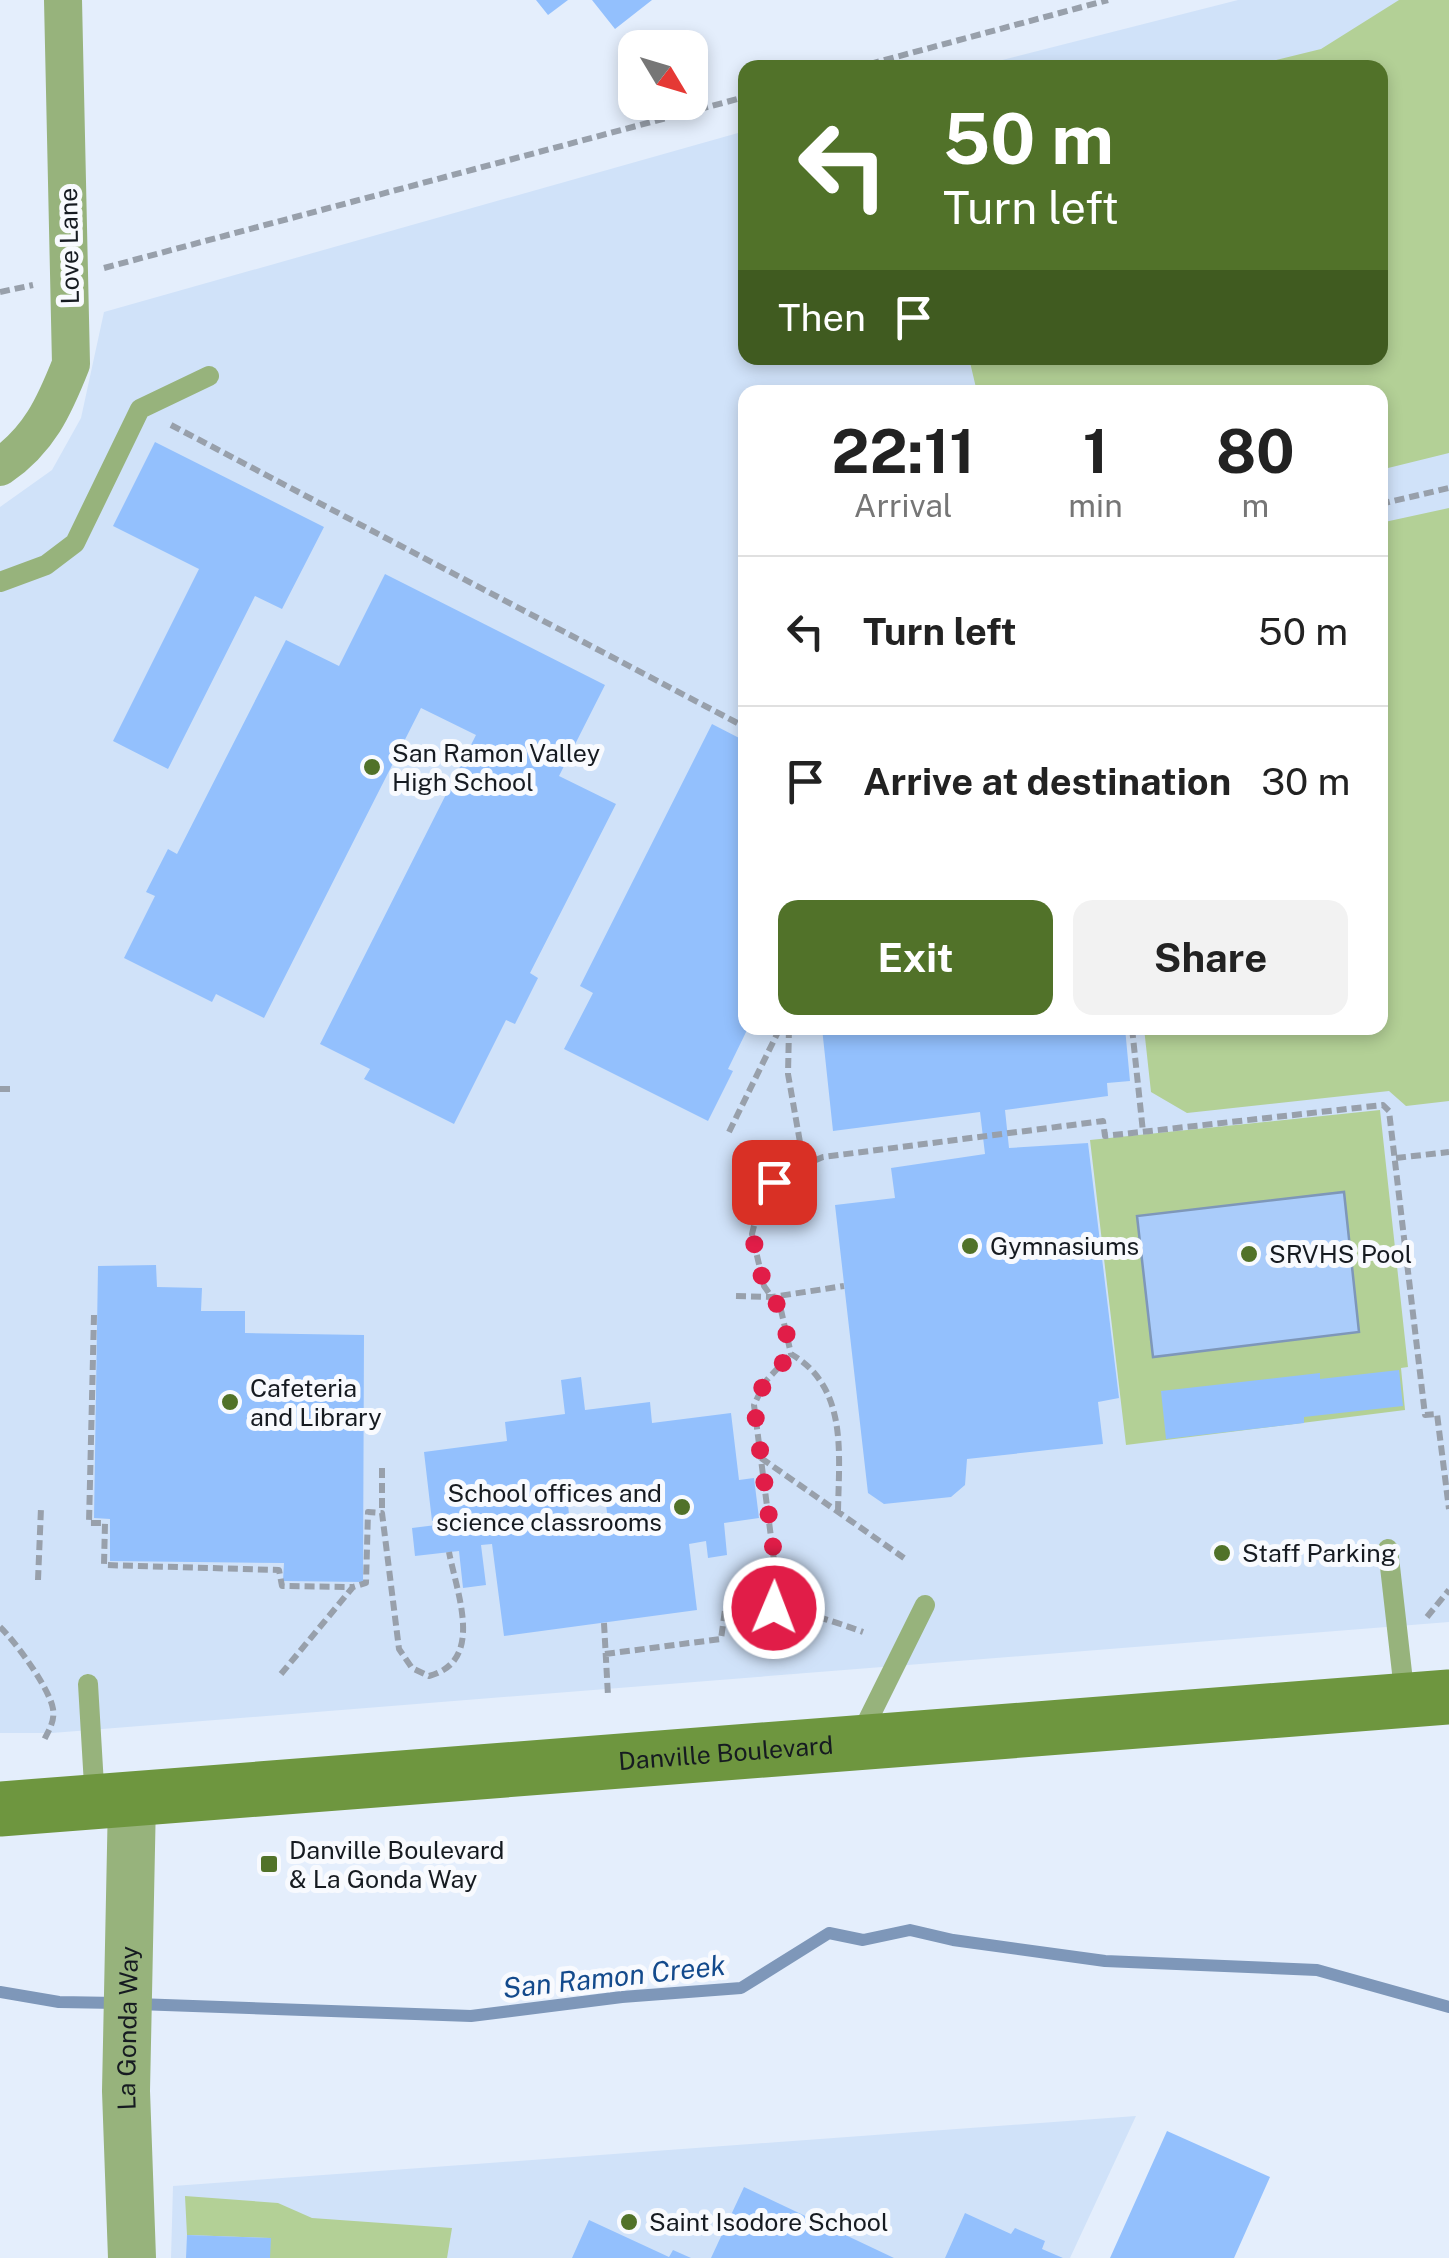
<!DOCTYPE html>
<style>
body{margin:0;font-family:"Public Sans",sans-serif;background:#f2f2f2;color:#222;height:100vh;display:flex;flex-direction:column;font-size:38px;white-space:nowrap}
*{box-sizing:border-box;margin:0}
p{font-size:32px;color:#767676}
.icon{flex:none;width:55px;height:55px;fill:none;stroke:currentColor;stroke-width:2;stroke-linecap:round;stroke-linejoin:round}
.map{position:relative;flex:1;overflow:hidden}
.drawer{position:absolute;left:738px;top:385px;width:650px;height:650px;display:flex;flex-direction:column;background:#fff;border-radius:20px;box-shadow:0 5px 15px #0003}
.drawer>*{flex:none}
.banner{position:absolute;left:738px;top:60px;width:650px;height:305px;border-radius:20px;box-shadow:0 5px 15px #0003;background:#517229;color:#fff;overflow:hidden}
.needle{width:65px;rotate:128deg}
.tools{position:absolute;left:618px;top:30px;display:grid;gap:20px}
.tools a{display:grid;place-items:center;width:90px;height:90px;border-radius:20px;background:#fff;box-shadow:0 5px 15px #0003;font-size:50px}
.pin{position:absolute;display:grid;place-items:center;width:85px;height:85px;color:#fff;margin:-42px;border-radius:20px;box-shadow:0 5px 15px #0006}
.me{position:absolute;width:110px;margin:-55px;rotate:1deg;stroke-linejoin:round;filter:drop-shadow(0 0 8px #0008)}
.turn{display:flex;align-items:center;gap:35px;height:210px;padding:0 40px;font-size:45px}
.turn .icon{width:130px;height:130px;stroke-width:2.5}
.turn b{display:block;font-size:70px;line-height:85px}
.then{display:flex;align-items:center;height:95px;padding:0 40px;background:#0003;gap:20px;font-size:38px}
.eta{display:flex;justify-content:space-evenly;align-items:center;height:170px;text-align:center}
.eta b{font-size:60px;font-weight:700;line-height:70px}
.action{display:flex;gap:20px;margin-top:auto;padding:20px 40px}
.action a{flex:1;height:115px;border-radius:20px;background:#517229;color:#fff;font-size:40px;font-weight:700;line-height:115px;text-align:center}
.action a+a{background:#f2f2f2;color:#222}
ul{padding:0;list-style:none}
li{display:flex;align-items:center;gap:30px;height:150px;padding:0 40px;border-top:2px solid #e0e0e0}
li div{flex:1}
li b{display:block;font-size:38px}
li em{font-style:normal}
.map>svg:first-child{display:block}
.built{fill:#d0e2f9;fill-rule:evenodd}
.green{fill:#b3d096}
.water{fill:#aaccfa;stroke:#7e97b9;stroke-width:2.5}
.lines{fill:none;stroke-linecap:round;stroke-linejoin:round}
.stream{stroke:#7e97b9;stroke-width:12}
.building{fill:#93c0fd;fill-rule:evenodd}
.path{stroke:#98a0ab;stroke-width:6;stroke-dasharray:10 5;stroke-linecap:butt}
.service{stroke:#97b37c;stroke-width:20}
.minor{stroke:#97b37c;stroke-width:38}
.tertiary{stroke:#97b37c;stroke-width:48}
.secondary{stroke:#6e963f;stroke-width:55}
.route{stroke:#e11d48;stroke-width:18;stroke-dasharray:0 32.4}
.poi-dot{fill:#517229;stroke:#f8fafe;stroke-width:4}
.labels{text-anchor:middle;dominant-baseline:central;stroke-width:10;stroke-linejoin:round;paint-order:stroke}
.street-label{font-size:25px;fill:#161b21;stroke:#f8fafe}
.poi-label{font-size:25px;fill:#161b21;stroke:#f8fafe;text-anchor:start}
.water-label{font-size:28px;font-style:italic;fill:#134a8c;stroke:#f8fafe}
</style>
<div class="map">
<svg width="1449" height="2258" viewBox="0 0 1449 2258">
<rect width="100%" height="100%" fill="#e4eefc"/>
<path class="built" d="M 1238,0 L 1449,0 L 1449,1622 L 52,1733 L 0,1733 L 0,507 L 52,470 L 81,418 L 104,312 L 745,131 L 745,358 L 1380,358 L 1380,68 L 975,67 ZM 745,392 L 1380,392 L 1380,1028 L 745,1028 Z
M 1136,2116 L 1070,2258 L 171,2258 L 173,2186 Z"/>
<path class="green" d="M 1399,0 L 1449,0 L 1449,453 L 1380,470 L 1380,392 L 977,392 L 969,358 L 1380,358 L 1380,68 L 1248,67 L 1321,49 Z
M 1449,508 L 1449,1101 L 1406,1106 L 1389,1091 L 1187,1113 L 1151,1092 L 1144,1028 L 1380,1028 L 1380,523 Z
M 1380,1110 L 1408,1367 L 1401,1368 L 1405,1410 L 1126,1445 L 1090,1140 Z
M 185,2196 L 278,2203 L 312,2218 L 452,2228 L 447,2258 L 270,2258 L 270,2238 L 187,2235 Z"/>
<path class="water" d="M 1344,1192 L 1359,1332 L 1153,1357 L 1137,1216 Z"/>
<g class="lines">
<path class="stream" d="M 0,1992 L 59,2002 L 117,2003
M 137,2004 L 471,2016 L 622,1997 L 741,1988 L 829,1933 L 863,1940 L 910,1930 L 953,1940 L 1105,1961 L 1317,1970 L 1449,2007"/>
</g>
<path class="building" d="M 536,0 L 568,0 L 548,15 Z
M 592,0 L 652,0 L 615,29 Z
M 155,442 L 324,527 L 282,609 L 255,596 L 168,769 L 113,741 L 199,569 L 113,526 Z
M 385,574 L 605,685 L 559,776 L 616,804 L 530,973 L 538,978 L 515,1024 L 506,1020 L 454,1124 L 364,1079 L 370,1069 L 320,1044 L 476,735 L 421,708 L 264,1018 L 216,994 L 212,1002 L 124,958 L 155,896 L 146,892 L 168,849 L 177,854 L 286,640 L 339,666 Z
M 712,724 L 745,741 L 745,1028 L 748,1028 L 728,1069 L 733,1071 L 708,1121 L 564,1049 L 593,993 L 580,986 Z
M 822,1028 L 1125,1028 L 1130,1081 L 1107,1083 L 1108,1096 L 1005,1110 L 1009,1148 L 1088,1143 L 1119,1398 L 1098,1402 L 1103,1444 L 967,1459 L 965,1485 L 951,1497 L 884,1504 L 868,1493 L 835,1205 L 895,1198 L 891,1168 L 985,1154 L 980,1112 L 833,1131 Z
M 156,1265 L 157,1287 L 202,1288 L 201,1311 L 245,1311 L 245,1333 L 364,1335 L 363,1582 L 283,1581 L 284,1563 L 110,1561 L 110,1519 L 94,1518 L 98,1266 Z
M 1399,1370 L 1403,1406 L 1304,1417 L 1304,1423 L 1166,1439 L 1161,1391 L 1320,1373 L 1320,1379 Z
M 581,1377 L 585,1410 L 650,1402 L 652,1423 L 731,1413 L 739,1480 L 754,1478 L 759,1518 L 724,1523 L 727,1555 L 708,1558 L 706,1541 L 689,1544 L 697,1610 L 504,1636 L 492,1544 L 481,1545 L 486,1585 L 463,1588 L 459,1551 L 415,1556 L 412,1528 L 444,1524 L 444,1519 L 432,1521 L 424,1452 L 507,1441 L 505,1422 L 565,1414 L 561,1380 ZM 604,1491 L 608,1519 L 570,1524 L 567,1495 Z
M 1167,2131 L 1270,2177 L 1234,2258 L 1110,2258 Z
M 744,2187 L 894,2258 L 711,2258 Z
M 965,2213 L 1011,2234 L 1015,2228 L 1045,2241 L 1042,2249 L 1063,2258 L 945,2258 Z
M 589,2220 L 669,2257 L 673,2250 L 691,2258 L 572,2258 Z
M 187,2235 L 271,2238 L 270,2258 L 186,2258 Z"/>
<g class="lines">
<path class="path" d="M 855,68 L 1108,0
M 104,268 L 745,97
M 0,292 L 33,285
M 171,425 L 745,727
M 1380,504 L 1449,488
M 789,1028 L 788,1074 L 804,1165
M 1132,1028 L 1143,1132
M 0,1089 L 14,1089
M 729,1132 L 780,1028
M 1396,1158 L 1449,1152
M 736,1296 L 772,1297 L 844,1286
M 94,1315 L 89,1523 L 105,1523 L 104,1565 L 279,1570 L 282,1586 L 353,1587
M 761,1458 L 904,1558
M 382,1468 L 382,1513
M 838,1511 C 839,1453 848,1387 791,1354 L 781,1310 L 764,1286 L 752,1234 L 760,1201 L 774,1182 L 787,1172 L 823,1157 L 1103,1121 L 1105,1136 L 1383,1105 L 1389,1111 L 1425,1415 L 1437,1414 L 1449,1509
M 38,1580 L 41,1508
M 777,1608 L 777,1584 L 754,1405 L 765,1382 L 791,1354
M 1427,1617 L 1449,1590
M 604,1623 L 608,1696
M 0,1627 C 15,1641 50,1689 53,1709 C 55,1721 49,1730 44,1740
M 605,1654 L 721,1639 L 725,1610 C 782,1607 809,1612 863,1632
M 281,1674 L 353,1587 L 366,1583 L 368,1512 L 382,1513 L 399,1649 L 412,1668 L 429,1676 C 485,1661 457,1594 449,1552"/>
<path class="service" d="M 0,582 L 46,565 L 75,543 L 140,409 L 209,376
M 1388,1549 L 1405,1699
M 88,1684 L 95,1802
M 859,1738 L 925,1605"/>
<path class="minor" d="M 0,467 C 39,440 54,407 71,364 L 63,0"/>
<path class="tertiary" id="s1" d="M 132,2258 L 126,2091 L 132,1800"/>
<path class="secondary" id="s2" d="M 0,1809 L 1449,1697"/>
</g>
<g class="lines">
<path class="route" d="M 774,1608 L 777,1608 L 778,1584 L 754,1405 L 765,1382 L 791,1354 L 781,1310 L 764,1286 L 752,1234 L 760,1200 L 774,1182"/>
</g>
<g class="poi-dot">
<circle cx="372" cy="767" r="10"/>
<circle cx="970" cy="1246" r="10"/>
<circle cx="1249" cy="1254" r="10"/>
<circle cx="230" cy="1402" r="10"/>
<circle cx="682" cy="1507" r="10"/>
<circle cx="1222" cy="1553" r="10"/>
<rect x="259" y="1854" width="20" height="20" rx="5"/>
<circle cx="629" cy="2222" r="10"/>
</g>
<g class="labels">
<g class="street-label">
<text transform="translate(69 246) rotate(-91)">Love Lane</text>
<text stroke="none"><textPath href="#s2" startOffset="728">Danville Boulevard</textPath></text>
<text stroke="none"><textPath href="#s1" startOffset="230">La Gonda Way</textPath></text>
</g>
<g class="poi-label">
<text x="392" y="753">San Ramon Valley<tspan x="392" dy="29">High School</tspan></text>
<text x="990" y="1246">Gymnasiums</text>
<text x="1269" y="1254">SRVHS Pool</text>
<text x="250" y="1388">Cafeteria<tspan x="250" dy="29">and Library</tspan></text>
<text x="662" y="1493" text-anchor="end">School offices and<tspan x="662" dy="29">science classrooms</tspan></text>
<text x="1242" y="1553">Staff Parking</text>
<text x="289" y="1850">Danville Boulevard<tspan x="289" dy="29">&amp; La Gonda Way</tspan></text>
<text x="649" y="2222">Saint Isodore School</text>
</g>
<g class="water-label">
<text transform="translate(614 1976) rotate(-6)">San Ramon Creek</text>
</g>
</g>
</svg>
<div class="tools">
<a><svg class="needle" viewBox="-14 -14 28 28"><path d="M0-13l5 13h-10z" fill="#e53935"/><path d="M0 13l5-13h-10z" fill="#767676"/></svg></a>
</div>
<div class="pin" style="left:774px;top:1182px;background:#d93025"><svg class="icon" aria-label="arrive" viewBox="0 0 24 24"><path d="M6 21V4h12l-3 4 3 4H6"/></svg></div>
<svg class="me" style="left:774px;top:1608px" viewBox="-20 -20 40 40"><circle r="17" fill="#e11d48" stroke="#fff" stroke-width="3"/><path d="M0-11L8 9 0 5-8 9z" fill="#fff"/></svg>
<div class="banner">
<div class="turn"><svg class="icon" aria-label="left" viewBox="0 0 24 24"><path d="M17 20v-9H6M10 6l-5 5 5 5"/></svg><div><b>50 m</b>Turn left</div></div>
<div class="then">Then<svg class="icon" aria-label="arrive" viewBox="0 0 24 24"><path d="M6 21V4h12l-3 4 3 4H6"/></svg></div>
</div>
<section class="drawer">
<div class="eta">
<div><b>22:11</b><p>Arrival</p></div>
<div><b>1</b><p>min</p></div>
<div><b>80</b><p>m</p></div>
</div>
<ul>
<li><svg class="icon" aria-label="left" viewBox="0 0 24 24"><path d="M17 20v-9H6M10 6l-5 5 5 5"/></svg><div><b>Turn left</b></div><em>50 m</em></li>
<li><svg class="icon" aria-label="arrive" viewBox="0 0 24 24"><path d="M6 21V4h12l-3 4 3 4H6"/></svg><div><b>Arrive at destination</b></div><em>30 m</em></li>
</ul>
<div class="action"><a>Exit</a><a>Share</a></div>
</section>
</div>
